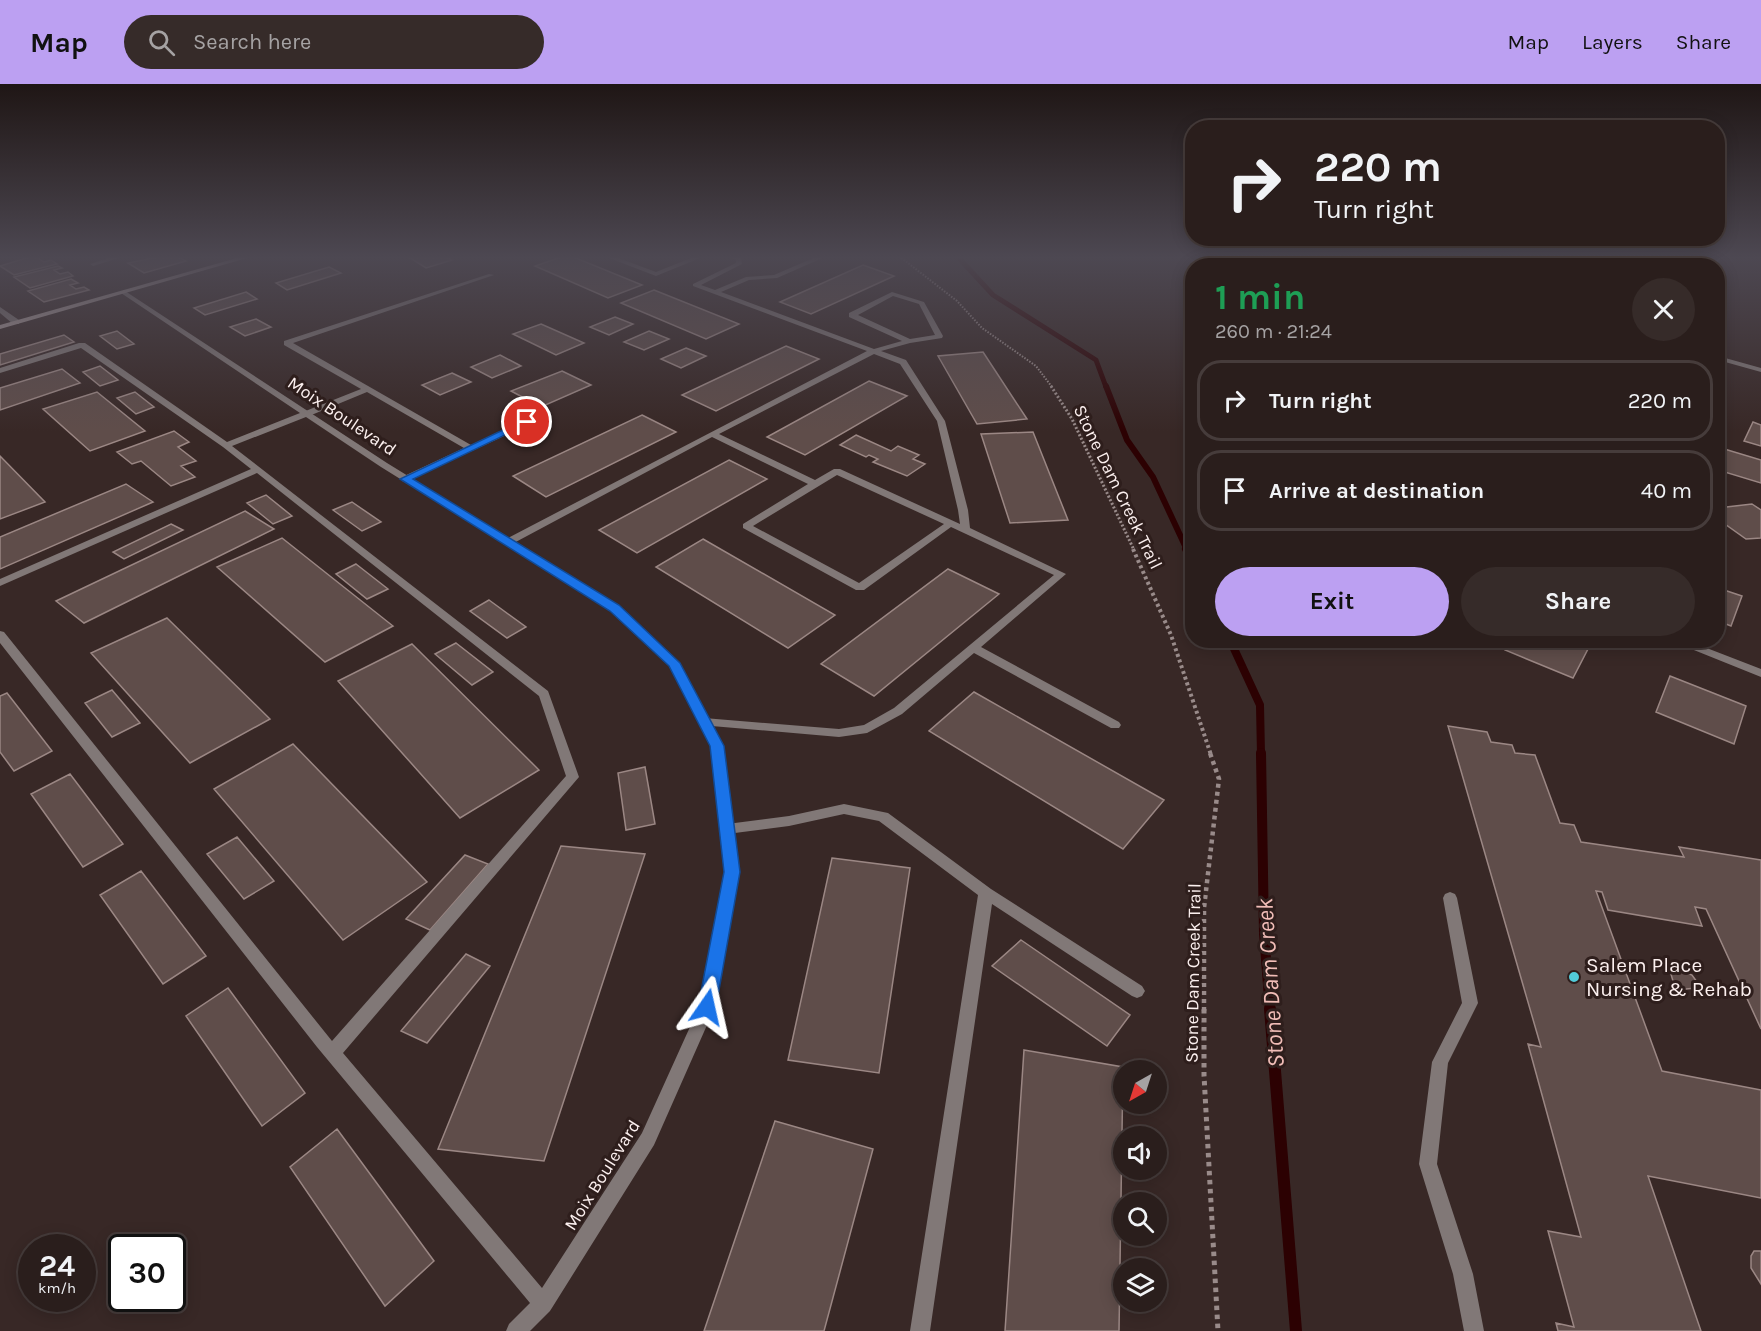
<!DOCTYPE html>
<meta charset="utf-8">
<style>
body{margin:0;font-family:Karla,sans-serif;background:#362b29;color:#f1f3f6;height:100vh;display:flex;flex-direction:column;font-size:22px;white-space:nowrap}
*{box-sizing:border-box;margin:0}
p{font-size:20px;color:#a5a2a3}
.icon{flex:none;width:33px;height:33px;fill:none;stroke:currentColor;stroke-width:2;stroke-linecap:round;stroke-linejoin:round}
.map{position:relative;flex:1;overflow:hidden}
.panel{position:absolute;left:1185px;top:174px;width:540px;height:390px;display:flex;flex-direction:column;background:#2a1e1c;border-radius:24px;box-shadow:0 3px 15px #0003,0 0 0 2px #463c3b}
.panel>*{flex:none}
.hud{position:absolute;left:1185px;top:36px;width:540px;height:126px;border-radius:24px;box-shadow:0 3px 15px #0003,0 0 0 2px #463c3b;background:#2a1e1c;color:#f1f3f6;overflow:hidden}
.needle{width:39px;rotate:219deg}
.buttons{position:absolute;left:1113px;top:976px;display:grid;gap:12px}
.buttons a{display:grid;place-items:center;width:54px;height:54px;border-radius:50%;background:#2a1e1c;box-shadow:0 3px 15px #0003,0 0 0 2px #463c3b;font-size:30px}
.speed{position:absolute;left:18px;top:1150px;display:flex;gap:12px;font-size:30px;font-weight:700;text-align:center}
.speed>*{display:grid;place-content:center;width:78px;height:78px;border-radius:50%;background:#2a1e1c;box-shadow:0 3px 15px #0003,0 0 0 2px #463c3b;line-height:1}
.speed small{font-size:15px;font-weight:400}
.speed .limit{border:3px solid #111;border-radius:9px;background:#fff;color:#111}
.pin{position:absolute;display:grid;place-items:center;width:51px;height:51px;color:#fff;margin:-26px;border:3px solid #fff;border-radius:50%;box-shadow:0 2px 6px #0007}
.me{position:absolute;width:66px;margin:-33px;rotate:11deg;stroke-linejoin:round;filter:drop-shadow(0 0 4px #0008)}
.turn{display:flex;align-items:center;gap:21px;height:126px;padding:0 30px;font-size:27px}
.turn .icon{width:78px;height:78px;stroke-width:2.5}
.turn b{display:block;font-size:42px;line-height:51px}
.round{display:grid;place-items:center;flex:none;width:63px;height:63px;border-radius:32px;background:#362b29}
.overview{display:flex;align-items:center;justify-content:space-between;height:102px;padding:0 30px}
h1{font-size:36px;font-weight:700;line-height:45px;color:#1e9e55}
.button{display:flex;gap:12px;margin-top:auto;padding:12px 30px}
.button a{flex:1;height:69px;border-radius:36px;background:#bca0f2;color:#111;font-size:24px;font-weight:700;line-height:69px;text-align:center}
.button a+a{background:#362b29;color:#f1f3f6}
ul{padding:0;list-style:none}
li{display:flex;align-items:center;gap:18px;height:81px;margin:0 12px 9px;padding:0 18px;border:3px solid #463c3b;border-radius:24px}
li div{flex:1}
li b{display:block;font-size:22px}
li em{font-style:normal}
header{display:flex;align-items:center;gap:36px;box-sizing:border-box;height:84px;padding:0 30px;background:#bca0f2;color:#111}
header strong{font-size:28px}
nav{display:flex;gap:33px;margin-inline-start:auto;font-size:21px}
.search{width:420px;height:54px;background:#362b29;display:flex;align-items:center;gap:15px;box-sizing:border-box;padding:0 21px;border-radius:33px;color:#a5a2a3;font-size:22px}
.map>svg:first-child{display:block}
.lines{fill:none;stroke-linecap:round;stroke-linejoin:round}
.stream-far4{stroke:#2c0102;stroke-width:5}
.stream-far3{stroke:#2c0102;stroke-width:6}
.stream-far2{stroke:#2c0102;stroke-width:8}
.stream-far1{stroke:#2c0102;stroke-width:10}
.stream{stroke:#2c0102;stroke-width:12}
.building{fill:#5f4d4a;stroke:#9b8784;stroke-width:1.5}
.path-far4{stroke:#998b8a;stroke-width:2;stroke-dasharray:1.5 1.5;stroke-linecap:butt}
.path-far3{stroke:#998b8a;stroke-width:3;stroke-dasharray:2 2;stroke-linecap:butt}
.path-far2{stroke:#998b8a;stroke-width:4;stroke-dasharray:3 3;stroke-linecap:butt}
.path-far1{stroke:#998b8a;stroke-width:4.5;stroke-dasharray:4 4;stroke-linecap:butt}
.path{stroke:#998b8a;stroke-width:5;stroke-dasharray:4.5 4.5;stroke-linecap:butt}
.lane{fill:#817877;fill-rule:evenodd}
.street{fill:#817877;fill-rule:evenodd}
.secondary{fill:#b1a2a1;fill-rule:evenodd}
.route{fill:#1a73e8;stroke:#114b97;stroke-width:1.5}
.poi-dot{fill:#52cbd9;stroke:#2e1e1c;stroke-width:2}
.labels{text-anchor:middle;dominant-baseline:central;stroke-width:6;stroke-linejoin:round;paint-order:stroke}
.street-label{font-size:18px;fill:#fcf0ef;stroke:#2e1e1c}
.near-poi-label{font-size:21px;fill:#fcf0ef;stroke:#2e1e1c;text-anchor:start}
.near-water-label{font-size:24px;font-style:italic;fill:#f1bdb7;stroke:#2e1e1c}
</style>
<header>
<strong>Map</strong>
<div class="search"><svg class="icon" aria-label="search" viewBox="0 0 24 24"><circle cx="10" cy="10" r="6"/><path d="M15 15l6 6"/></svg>Search here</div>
<nav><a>Map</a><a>Layers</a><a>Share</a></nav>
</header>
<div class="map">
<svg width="1761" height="1247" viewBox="0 0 1761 1247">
<rect width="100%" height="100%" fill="#382826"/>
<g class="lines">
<path class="stream-far4" d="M 957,172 L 993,211 L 1096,276 L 1106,303"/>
<path class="stream-far3" d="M 1106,302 L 1127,356 L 1153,393 L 1187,466"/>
<path class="stream-far2" d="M 1186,465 L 1192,477
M 1230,556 L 1260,621 L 1261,671"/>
<path class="stream-far1" d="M 1261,669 L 1264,849 L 1270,927"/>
<path class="stream" d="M 1270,925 L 1296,1247"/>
</g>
<path class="building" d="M 33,172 L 45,172 L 38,174 L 44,178 L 51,176 L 57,180 L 14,191 L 0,182 Z
M 163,172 L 177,172 L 186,177 L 144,189 L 128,179 Z
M 407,172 L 444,172 L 452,176 L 426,184 Z
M 564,172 L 571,172 L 642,201 L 608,214 L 535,182 Z
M 1375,172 L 1410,172 L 1401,179 Z
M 1527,172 L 1533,172 L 1566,180 L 1517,181 Z
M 1674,172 L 1720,172 L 1715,182 L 1708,182 L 1672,174 Z
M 863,181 L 894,192 L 811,230 L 780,218 Z
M 58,182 L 62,184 L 54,186 L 60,190 L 68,188 L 73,192 L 30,204 L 14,193 Z
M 329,183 L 341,189 L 287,206 L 276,199 Z
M 71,195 L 78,199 L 70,201 L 76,205 L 84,203 L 89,206 L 44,218 L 28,207 Z
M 654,206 L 739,240 L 706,255 L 621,219 Z
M 246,208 L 257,215 L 205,231 L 194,224 Z
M 615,233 L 633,240 L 609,251 L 590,243 Z
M 256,235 L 271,243 L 245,252 L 230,243 Z
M 541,240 L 584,259 L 556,271 L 513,250 Z
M 117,247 L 134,260 L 117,265 L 100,252 Z
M 649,247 L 669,255 L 644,266 L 624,258 Z
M 64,251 L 74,258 L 0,281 L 0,270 Z
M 786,262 L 819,275 L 716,327 L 682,311 Z
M 686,264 L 706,272 L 681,284 L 661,275 Z
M 983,268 L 1027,335 L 977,340 L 938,272 Z
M 500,271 L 521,282 L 492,294 L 471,283 Z
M 100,282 L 118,296 L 100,302 L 83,288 Z
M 62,285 L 80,299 L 0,326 L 0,304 Z
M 562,287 L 591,301 L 541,323 L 511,307 Z
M 452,289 L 471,298 L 440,311 L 422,301 Z
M 869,297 L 907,312 L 805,371 L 767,353 Z
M 97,308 L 145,347 L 90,367 L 43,325 Z
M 135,308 L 154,323 L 136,330 L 117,314 Z
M 642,331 L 676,348 L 546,413 L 513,392 Z
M 1753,338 L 1761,341 L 1761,362 L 1744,357 Z
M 174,347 L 189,358 L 178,363 L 196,377 L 181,382 L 195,393 L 171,402 L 141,377 L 132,380 L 117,368 Z
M 1033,348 L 1068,436 L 1010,439 L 981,350 Z
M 856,351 L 891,367 L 898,362 L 919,371 L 913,375 L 925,380 L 907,392 L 873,378 L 878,375 L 869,371 L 866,373 L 840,361 Z
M 1721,364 L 1761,376 L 1761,399 L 1718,386 L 1718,372 Z
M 0,372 L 45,418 L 0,435 Z
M 729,376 L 767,395 L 637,469 L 599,446 Z
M 126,400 L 153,418 L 0,485 L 0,453 Z
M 266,411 L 292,432 L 273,440 L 247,419 Z
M 352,418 L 381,438 L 362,447 L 333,426 Z
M 1752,420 L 1761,426 L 1761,454 L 1746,455 L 1718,435 L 1718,424 Z
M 245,427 L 274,445 L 84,539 L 56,517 Z
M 171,440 L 183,446 L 124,475 L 113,468 Z
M 282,454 L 393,542 L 325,578 L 217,483 Z
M 703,455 L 835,531 L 788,564 L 656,483 Z
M 356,480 L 388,505 L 367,515 L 336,490 Z
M 948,485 L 999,510 L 874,612 L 821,580 Z
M 1718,504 L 1742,512 L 1731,542 L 1718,537 Z
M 489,516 L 526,543 L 507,554 L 470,527 Z
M 167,534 L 270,635 L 190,679 L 91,569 Z
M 1511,556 L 1579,556 L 1590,561 L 1573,594 L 1505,566 Z
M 456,559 L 493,588 L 472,601 L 435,570 Z
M 412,560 L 539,686 L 460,734 L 338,597 Z
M 1670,592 L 1746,622 L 1734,660 L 1656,628 Z
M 112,606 L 140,639 L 112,653 L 85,619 Z
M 974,608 L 1164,716 L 1123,765 L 929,647 Z
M 7,609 L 52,667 L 14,687 L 0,668 L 0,612 Z
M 1448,642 L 1487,648 L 1491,658 L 1512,661 L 1515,669 L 1535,671 L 1560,739 L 1574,741 L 1581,758 L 1684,773 L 1679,763 L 1761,776 L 1761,945 L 1706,825 L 1695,823 L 1702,842 L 1608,826 L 1602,808 L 1596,807 L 1662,987 L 1761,1006 L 1761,1114 L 1648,1092 L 1701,1247 L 1558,1247 L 1556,1239 L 1574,1243 L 1548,1147 L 1581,1153 L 1528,960 L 1541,963 Z
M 293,660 L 427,798 L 343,856 L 214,705 Z
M 645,683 L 655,740 L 626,746 L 618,689 Z
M 70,690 L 123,760 L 83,783 L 31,710 Z
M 237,753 L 274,797 L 244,815 L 207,770 Z
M 561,762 L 645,770 L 544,1077 L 438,1065 Z
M 465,771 L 488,780 L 430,846 L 406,835 Z
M 832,774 L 910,784 L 879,989 L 788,976 Z
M 141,787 L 206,872 L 163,900 L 100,811 Z
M 1021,856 L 1130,931 L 1107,962 L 992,882 Z
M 466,870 L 490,882 L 427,959 L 401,947 Z
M 1676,884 L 1692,891 L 1697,898 L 1696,904 L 1686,905 L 1673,897 L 1670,887 Z
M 228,904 L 305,1009 L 262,1042 L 186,932 Z
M 1024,966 L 1123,983 L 1119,1247 L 1005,1247 Z
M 775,1037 L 873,1065 L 824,1247 L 704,1247 Z
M 337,1045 L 434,1177 L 385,1222 L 290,1083 Z
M 1754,1167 L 1761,1167 L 1761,1200 L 1751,1184 L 1751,1172 Z"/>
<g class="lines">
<path class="path-far4" d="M 899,172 L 957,217 L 982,244 L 1036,282 L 1052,303"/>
<path class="path-far3" d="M 1051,302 L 1072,335 L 1134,466"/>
<path class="path-far2" d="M 1133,465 L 1171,551 L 1211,671"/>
<path class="path-far1" d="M 1204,927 L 1204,824 L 1219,695 L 1210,669"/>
<path class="path" d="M 1204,925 L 1204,991 L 1218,1247"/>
<path class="lane" d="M 604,172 L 613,172 L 656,188 L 696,172 L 705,172 L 656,192 Z
M 727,172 L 741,174 L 742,180 L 701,201 L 715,206 L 746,193 L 774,191 L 818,172 L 827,172 L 777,194 L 749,196 L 721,208 L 874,265 L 902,257 L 849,233 L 849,229 L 892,208 L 924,218 L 943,252 L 942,254 L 910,259 L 881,267 L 906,276 L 945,337 L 968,426 L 970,444 L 1066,490 L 981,563 L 1119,638 L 1121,641 L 1119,644 L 1111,644 L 974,569 L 902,630 L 867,649 L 839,653 L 700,641 L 698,638 L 704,634 L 839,645 L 864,641 L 894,624 L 1054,491 L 951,443 L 864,506 L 856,506 L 743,444 L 743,440 L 808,400 L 712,353 L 512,460 L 504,460 L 504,456 L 867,267 L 693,202 L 693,200 L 736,179 L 736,176 ZM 893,212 L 919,220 L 935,251 L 910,255 L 858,231 ZM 874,270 L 900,280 L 937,337 L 958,426 L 960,440 L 840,385 L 834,385 L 815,396 L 719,350 ZM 837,391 L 944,440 L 859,499 L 753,442 Z
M 489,190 L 494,191 L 293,259 L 471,361 L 524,336 L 530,336 L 530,340 L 405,398 L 402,397 L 402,393 L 464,364 L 367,308 L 309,332 L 303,332 L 303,328 L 361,305 L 284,261 L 284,257 Z
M 844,720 L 888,729 L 991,805 L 1142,902 L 1145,907 L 1142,912 L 1137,914 L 1132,912 L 992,820 L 930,1247 L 910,1247 L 978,811 L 879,737 L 844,730 L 789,742 L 727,750 L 722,749 L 720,745 L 722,741 L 727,740 L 789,732 Z
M 1450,808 L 1455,810 L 1457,814 L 1478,919 L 1448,979 L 1437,1080 L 1473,1190 L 1484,1247 L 1464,1247 L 1453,1190 L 1419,1080 L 1432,978 L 1462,919 L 1443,814 L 1445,810 Z"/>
<path class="street" d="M 115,172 L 126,172 L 93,182 L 90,180 Z
M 1321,172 L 1353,181 L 1354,182 L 1342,182 L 1319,175 L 1319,173 Z
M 1622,172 L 1628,172 L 1621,182 L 1614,182 Z
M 121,207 L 125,207 L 387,379 L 619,522 L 678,577 L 723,662 L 739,788 L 715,923 L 654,1061 L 550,1227 L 530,1247 L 506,1247 L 509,1240 L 530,1219 L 317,963 L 0,559 L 0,547 L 4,548 L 332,957 L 566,692 L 539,612 L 257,389 L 0,502 L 0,495 L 251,385 L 223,363 L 81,264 L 0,289 L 0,284 L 79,259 L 85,259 L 227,358 L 300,329 L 121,209 ZM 306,333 L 381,383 L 611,526 L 669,582 L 711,662 L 725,788 L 699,923 L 642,1049 L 542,1204 L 343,969 L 579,693 L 548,607 L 232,362 Z
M 0,223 L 19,236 L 19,240 L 13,240 L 0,229 Z
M 1718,272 L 1761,284 L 1761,288 L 1718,276 Z
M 1669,556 L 1686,556 L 1761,585 L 1761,593 Z"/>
<path class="secondary" d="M 244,172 L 254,172 L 0,245 L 0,241 Z"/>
</g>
<linearGradient id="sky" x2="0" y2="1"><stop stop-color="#1f1615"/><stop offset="0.5" stop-color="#4d4852"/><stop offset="1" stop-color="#4d4852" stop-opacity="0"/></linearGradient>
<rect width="1761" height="347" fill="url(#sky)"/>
<path class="route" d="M 524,336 L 532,338 L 413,395 L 619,521 L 680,579 L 724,662 L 740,788 L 716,923 L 713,929 L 707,931 L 700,929 L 698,923 L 724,788 L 710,662 L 669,582 L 610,527 L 400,395 Z"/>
<circle class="poi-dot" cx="1574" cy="893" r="6"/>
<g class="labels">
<g class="street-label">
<text transform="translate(342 332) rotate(34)">Moix Boulevard</text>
<text transform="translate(1118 403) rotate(64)">Stone Dam Creek Trail</text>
<text transform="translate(1193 889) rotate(-89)">Stone Dam Creek Trail</text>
<text transform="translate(602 1091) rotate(-58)">Moix Boulevard</text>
</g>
<g class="near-poi-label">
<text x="1586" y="881">Salem Place<tspan x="1586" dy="24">Nursing &amp; Rehab</tspan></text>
</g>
<g class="near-water-label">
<text transform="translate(1270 899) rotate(-94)">Stone Dam Creek</text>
</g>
</g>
</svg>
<div class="buttons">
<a><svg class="needle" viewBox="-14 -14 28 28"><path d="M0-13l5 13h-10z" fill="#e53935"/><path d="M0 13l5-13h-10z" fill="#a5a2a3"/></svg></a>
<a><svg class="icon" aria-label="sound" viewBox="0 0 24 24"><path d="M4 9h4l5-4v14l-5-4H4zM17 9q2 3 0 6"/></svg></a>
<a><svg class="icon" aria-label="search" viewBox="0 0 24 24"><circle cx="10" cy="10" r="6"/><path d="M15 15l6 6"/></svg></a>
<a><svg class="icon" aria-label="layers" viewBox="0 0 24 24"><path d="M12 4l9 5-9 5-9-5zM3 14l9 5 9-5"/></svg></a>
</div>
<div class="speed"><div>24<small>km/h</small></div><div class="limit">30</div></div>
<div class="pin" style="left:527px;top:338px;background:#d93025"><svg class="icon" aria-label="arrive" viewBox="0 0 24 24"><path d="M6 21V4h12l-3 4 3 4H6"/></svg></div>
<svg class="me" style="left:707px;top:923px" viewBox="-20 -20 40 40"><path d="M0-17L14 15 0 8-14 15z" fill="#1a73e8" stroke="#fff" stroke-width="4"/></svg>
<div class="hud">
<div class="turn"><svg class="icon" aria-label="right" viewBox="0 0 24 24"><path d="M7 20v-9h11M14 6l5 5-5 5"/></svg><div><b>220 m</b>Turn right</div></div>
</div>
<section class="panel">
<div class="overview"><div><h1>1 min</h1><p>260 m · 21:24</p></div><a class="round"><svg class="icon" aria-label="close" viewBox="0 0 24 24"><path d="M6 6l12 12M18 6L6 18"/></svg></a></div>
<ul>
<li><svg class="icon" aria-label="right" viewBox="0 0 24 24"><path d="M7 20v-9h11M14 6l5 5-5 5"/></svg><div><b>Turn right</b></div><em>220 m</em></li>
<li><svg class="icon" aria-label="arrive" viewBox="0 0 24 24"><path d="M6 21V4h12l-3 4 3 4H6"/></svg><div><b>Arrive at destination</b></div><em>40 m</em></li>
</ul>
<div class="button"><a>Exit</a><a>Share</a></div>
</section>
</div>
